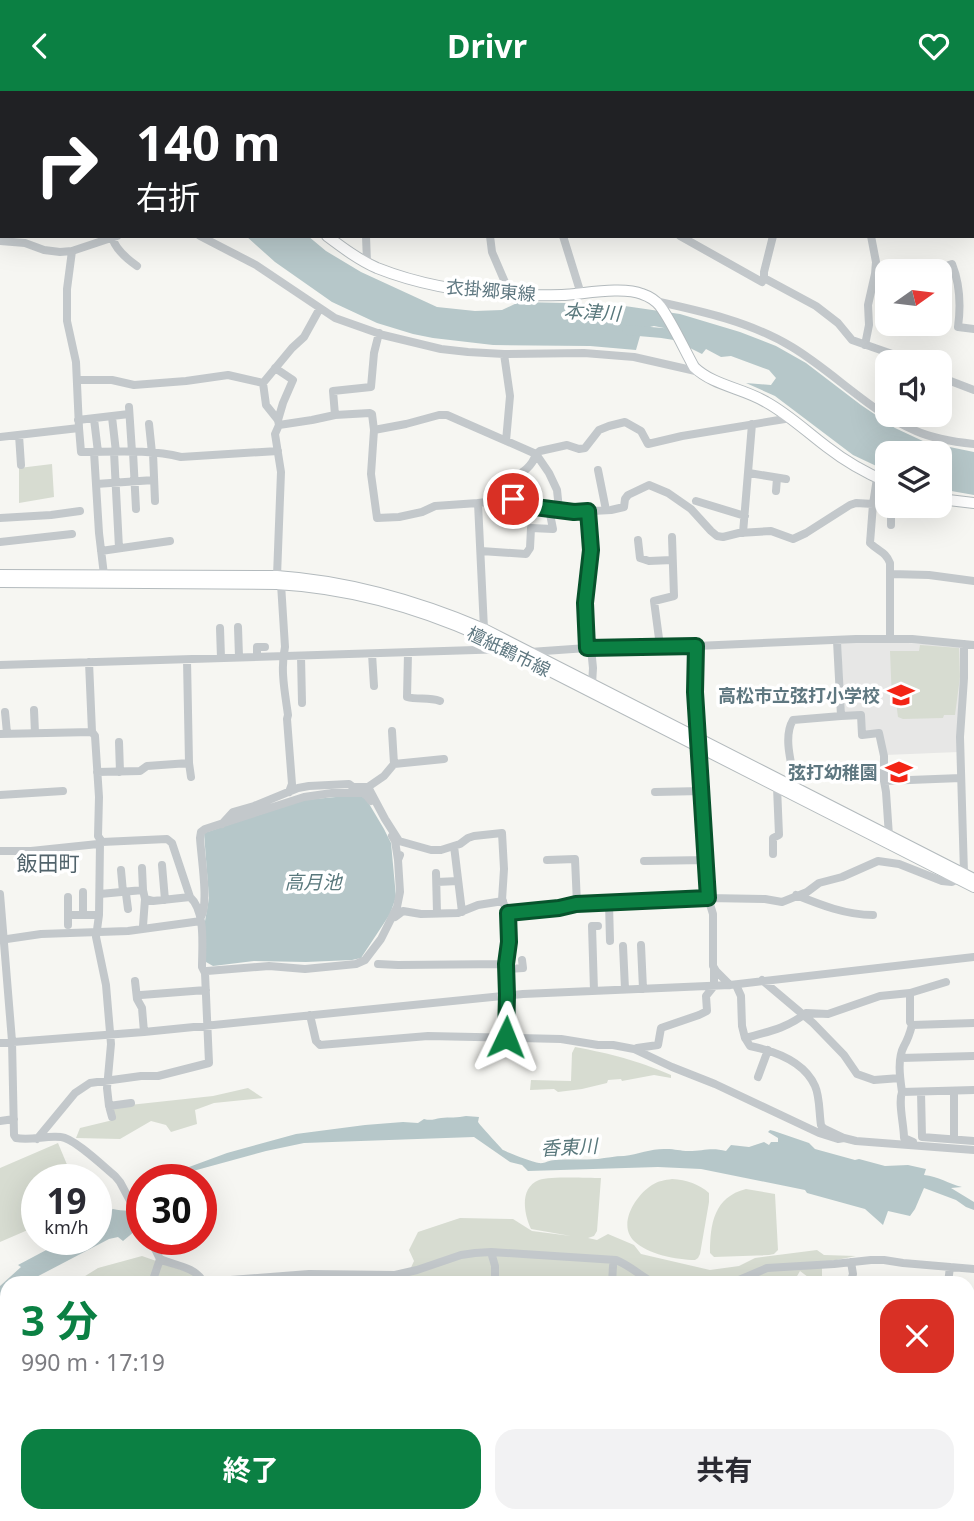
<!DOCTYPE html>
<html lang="ja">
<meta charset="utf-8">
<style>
body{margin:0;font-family:"Noto Sans","Noto Sans JP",sans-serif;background:#f2f2f3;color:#2b2b33;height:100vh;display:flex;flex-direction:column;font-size:26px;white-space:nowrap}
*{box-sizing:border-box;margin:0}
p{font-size:23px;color:#7c7c81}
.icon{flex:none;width:38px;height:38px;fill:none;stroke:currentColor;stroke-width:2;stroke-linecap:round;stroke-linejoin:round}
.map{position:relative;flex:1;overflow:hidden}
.details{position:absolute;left:0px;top:1185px;width:975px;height:247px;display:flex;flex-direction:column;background:#fff;border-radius:21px 21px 0 0;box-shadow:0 7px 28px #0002}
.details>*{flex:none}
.guide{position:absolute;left:0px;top:0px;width:975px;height:147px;box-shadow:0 7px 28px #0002;background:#202124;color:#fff;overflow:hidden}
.needle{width:46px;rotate:76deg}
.buttons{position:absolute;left:875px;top:168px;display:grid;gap:14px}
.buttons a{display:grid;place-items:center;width:77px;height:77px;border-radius:14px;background:#fff;box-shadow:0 7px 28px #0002;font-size:35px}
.speed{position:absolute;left:21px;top:1073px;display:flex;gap:14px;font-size:35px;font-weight:700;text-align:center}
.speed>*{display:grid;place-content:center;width:91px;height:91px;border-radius:50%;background:#fff;box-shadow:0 7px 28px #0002;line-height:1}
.speed small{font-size:18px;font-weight:400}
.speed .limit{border:10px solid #d22;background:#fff;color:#111}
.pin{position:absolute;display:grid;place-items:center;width:60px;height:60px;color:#fff;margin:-30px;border:4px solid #fff;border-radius:50%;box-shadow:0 2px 7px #0007}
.me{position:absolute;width:77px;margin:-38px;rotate:2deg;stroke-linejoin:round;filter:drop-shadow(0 0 5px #0008)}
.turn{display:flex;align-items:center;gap:24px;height:147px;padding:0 21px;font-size:32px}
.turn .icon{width:91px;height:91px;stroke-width:2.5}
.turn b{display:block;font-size:49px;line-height:60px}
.round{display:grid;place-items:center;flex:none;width:74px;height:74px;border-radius:21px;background:#f2f2f3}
.head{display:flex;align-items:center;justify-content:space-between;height:119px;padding:0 21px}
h1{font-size:42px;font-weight:700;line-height:52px;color:#0b8043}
.cta{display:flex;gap:14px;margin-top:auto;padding:14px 21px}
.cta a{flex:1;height:80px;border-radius:21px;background:#0b8043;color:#fff;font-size:28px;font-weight:700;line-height:80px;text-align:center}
.cta a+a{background:#f2f2f3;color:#2b2b33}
header{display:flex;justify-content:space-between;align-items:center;height:91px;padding:0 21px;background:#0b8043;color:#fff;font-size:32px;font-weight:700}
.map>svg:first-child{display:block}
.built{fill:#e7e7e6}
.green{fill:#d7dcd1}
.water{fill:#b6c7c9}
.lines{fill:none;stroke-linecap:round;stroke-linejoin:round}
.stream{stroke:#b6c7c9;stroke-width:2}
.river{stroke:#b6c7c9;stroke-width:10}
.major-casing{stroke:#b3babd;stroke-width:12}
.minor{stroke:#c3c8cb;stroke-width:8}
.major{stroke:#fff;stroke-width:10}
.route-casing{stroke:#07532c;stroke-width:18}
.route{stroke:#0b8043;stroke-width:12}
.labels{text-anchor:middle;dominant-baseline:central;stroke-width:7;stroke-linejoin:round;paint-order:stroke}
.street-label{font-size:18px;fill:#5e7780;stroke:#fff}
.poi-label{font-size:18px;font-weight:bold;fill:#5e7780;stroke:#fff;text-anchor:end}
.water-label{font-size:19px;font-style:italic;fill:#59787c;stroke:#fff}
.quarter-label{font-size:21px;fill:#51636b;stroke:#fff}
</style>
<header><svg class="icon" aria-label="back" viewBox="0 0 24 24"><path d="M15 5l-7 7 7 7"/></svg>Drivr<svg class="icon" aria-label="heart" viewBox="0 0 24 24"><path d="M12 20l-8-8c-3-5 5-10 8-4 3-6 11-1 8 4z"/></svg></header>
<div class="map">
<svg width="974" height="1430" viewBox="0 0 974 1430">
<rect width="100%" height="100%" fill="#f6f6f2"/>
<path class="built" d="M 841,551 L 890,551 L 962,555 L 959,661 L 885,664 L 882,640 L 864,642 L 862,622 L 844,623 Z"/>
<path class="green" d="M 52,373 L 54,406 L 19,412 L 19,377 Z
M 920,554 L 959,557 L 960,586 L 955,624 L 944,624 L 943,627 L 903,628 L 898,626 L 896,611 L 892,610 L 890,560 L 919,560 Z
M 575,956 C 612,963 636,969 671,984 L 671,987 L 654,984 L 622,990 L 621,988 L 608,989 L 607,992 L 582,998 L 558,1001 L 554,998 L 530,999 L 531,989 L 571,990 L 572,962 Z
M 248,997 L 263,1007 L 214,1012 L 195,1019 L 197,1033 L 171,1041 L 166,1034 L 151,1030 L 120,1048 L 76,1047 L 80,1037 L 113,1029 L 111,1016 L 213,1005 Z
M 58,1052 L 73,1088 L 37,1088 L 37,1135 L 0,1151 L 0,1077 Z
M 601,1087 L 597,1140 L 594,1145 L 588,1147 L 597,1149 L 608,1143 L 634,1154 L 641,1163 L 710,1179 L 739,1175 L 755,1167 L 817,1159 L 824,1164 L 856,1165 L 822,1172 L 822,1192 L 816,1192 L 800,1180 L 793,1192 L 777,1190 L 776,1192 L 352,1192 L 342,1190 L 339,1192 L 305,1192 L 307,1187 L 395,1185 L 408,1183 L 414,1170 L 409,1159 L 418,1141 L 460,1127 L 513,1128 L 532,1140 L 571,1145 L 531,1138 C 524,1123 519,1097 539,1089 C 551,1085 587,1087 601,1087 Z
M 672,1088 C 687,1089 699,1093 709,1102 L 709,1111 L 700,1163 L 698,1167 L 695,1169 C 677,1169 647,1163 634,1150 C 617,1133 636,1104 652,1094 C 658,1090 665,1089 672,1088 Z
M 746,1098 L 775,1103 L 778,1159 L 774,1163 L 769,1164 L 714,1166 L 710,1162 C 710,1133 714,1106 746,1098 Z
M 142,1165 L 196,1184 L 166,1192 L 74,1192 L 98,1177 Z
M 968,1343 L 974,1349 L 974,1430 L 29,1430 L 28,1425 L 968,1424 Z"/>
<path class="water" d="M 246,145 L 308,145 L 326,160 L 361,181 L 437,216 L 475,220 L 502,219 L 519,211 L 611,213 L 680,223 L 740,241 L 776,255 L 806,272 L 861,314 L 895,337 L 925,351 L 974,361 L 974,404 L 940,398 L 940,362 L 887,362 L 887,380 L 853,364 L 775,305 L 746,292 L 771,294 L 776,287 L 769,279 L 731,265 L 721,266 L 706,258 L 702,263 L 668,246 L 664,237 L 654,235 L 642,238 L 636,259 L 590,255 L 493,254 L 433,247 L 413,243 L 377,232 L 332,211 L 275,171 Z
M 357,704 L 365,706 L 384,738 L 391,752 L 396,806 L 390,823 L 361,867 L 352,869 L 306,871 L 254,870 L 213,875 L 206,871 L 205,867 L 204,836 L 209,807 L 204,742 L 304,709 Z
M 466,1025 L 479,1026 L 478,1031 C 479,1033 501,1057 503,1059 C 509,1062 532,1071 539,1072 C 544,1073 549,1069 555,1069 C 568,1068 584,1069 598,1068 C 606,1067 615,1065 624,1065 C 639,1063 653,1057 667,1058 C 675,1058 680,1060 689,1060 C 703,1060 711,1056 726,1060 L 731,1054 L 749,1056 L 764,1051 L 769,1054 L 771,1051 L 778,1051 L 778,1047 L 768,1041 L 770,1039 L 774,1040 L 809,1052 L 815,1058 L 855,1069 L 859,1068 L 885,1075 L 908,1074 L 926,1078 L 924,1084 C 938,1085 949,1093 962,1096 L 951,1097 L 974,1111 L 974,1119 L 966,1116 L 956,1109 L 924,1097 L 915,1118 L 910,1125 L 888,1120 L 883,1134 L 865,1118 L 807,1102 L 805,1099 L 701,1078 L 658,1076 L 528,1080 L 522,1074 L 510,1071 L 474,1046 L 304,1052 L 266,1060 L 193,1080 L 187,1088 L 179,1088 L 182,1081 L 180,1079 L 185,1075 L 189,1076 L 227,1062 L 296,1043 L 365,1034 L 403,1031 L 418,1032 L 424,1028 C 431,1030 434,1028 441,1027 C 449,1026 458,1027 466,1025 Z
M 113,1118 C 123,1121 132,1118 142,1122 L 142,1137 L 135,1140 L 123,1150 L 118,1146 L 109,1148 L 25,1192 L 7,1192 L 7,1203 L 0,1209 L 0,1195 L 21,1176 L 18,1174 L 67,1148 L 96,1148 L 96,1127 Z"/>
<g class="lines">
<path class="stream" d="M 225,2 L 226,0"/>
<path class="river" d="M 627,239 L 662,242 L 681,245"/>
<defs>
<path id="major" d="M 201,0 L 202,2
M 327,145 C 343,157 359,169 377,177 C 435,200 500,206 562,204 C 583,203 623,195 642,203 C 648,205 656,210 660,215 C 672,231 684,258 694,276 C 714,295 743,297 766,311 C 788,323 807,341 827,356 C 845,370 866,382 887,391
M 940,408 L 974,412
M 0,484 L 277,485 C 350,490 418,510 484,538 L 974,788
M 0,491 L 277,493 C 348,497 416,516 481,545 L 974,796"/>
</defs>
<use href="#major" class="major-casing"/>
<path class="minor" d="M 140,0 L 143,2
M 243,0 L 246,2
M 359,0 L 359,2
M 718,0 L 718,2
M 770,0 L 770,2
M 864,0 L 865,2
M 230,2 L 231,0
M 268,2 L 268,0
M 338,2 L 341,0
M 558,2 L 558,0
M 660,2 L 660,0
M 970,2 L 970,0
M 0,7 L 2,8
M 0,74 L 2,74
M 973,95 L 974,95
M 112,145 C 114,157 127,168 137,175
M 200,145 L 256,174 L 335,227 L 383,244 L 441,258 L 468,261 L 504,263 L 584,262 L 634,266 L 700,281
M 366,145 L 367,171
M 490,145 L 492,161 L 510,203
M 563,145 L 581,203
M 680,145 L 762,191 L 764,187
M 773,145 L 764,181 L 764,187 L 816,215 L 838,232 L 852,249 L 895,264 L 909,271
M 0,150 L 25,152 L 44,159 L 60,161 L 72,160 L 117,145
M 931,180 L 952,173 C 960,193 961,214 958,236 L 974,238
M 655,210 C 701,220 751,231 792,256 C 835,282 870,321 916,340 C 934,348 955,351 974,353
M 865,254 L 869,234 L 868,214 L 875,183 L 876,171 L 871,145
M 504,263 L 510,305 L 506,350
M 275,277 L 293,289 L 283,312 L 278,329
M 940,286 L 974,299
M 78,289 L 112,289 L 134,294 L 186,290 L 228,284 L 263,292
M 129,316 L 132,361
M 335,324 L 333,300 L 371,296 L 374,262 L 379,242
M 112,326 L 116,361
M 94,328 L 98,361
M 78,329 L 129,323
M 149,333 L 152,362
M 279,334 L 312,329 L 335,324 L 370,322 L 372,323 L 374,339 L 406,333 L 439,324 L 447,324 L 536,363 L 549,382 L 557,399 L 559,418
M 79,337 L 81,361 C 114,361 149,358 181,366 L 278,360
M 374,339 L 371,383 L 377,427 L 399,426 L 422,421 L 435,415 L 478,412
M 19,344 L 21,374
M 0,346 L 79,337 L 76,271 L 67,230 L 67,198 L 72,160
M 94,361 L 99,442 L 104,484
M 114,361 L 119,457
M 133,361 L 136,418
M 153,362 L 155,410
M 598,379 L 606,419
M 749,382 L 786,388
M 877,387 L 873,413 L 870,452 C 879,461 885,460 890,472 L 890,548
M 96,393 L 154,389
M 776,400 L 777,387
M 497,409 L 497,392 C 513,388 531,380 536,363 L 540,360 L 567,354 L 579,358 L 585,357 L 599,339 L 609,335 L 625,331 L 641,340 L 648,353 L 682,345 L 791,327
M 696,410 L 745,425
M 0,427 L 51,424 L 80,420
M 891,434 L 891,415
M 743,442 L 752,333
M 638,449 L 640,467 L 649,470 L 672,469
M 0,451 L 72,443
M 101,460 L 170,450
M 481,460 L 526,463 L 530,457 L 531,437 L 553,438 L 549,418
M 891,483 L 929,484 L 974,490
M 277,485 L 281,381 L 275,343 L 279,334 L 278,329 L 266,314 L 263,292 L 292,257 L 304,246 L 320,217
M 281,493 L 285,556 C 280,578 285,602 288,624 L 287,628 L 292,693 L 289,701
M 238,536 L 239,566
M 220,537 L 221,567
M 484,538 L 478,412 L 513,408 L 526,415 L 574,421 L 611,419 L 624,416 L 625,408 L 628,404 L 649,394 L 668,402 L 691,418 L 711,440 L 717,445 L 723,446 L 739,442 L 771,440 L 793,448 L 806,442 L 850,414 L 856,412 L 873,413
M 837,550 L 841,625 L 861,624 L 862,644 L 879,642 L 884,665 L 884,690
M 660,555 L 654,510 L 674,505 L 672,446
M 696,555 L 695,601 L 708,807 L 713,823 L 713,875 L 716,880 L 730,894
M 587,557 L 585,512 L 591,459 L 588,420
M 591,557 L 593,577 L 592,593
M 530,561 L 587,557 L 696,555 L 856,548 L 912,548 L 974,554
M 408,562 L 407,606 C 418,609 428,606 440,610
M 372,563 L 374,595
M 301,565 L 302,612
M 257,566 L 257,556 L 265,556
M 187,569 L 189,672 L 191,686
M 0,574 L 507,558
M 34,619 L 35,642
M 5,621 L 7,642
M 0,643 L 92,641
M 119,651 L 120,681
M 394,673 L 444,668
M 97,681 L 140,680 L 147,675 L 189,672
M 368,696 L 384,685 L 394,673 L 392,640
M 796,697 C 793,677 782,647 793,629 L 841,625
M 655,701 L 702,700
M 0,704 L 63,700
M 222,733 L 233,721 L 254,715 L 298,697 L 309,695 L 349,693 L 353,696 L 368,696 L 385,728 L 399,750 L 431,759 L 441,759 L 460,753 L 468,747 L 474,745 L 502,742 L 504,778 L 502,809 L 508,822
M 392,745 L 395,750 L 398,769
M 889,745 L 886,701 L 884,690 L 961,687
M 100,752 L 99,824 L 96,846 L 106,894 L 111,953 L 107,997 L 109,1015 L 131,1012
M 454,755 L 462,821
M 0,760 L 31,760 L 98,753 L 102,751
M 773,763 L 773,747 L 779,744 L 777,696
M 547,769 L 575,768 L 577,813
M 644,770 L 706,769
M 162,774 L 165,809
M 142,777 L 143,799
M 121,779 L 123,801 L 126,803 L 128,818
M 436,782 L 437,822
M 964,782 L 960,646 L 964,587 L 964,553
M 437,791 L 458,790
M 83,801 L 83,824
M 0,803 L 12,950 L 14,1044 L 16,1047 C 32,1050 46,1044 61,1046 C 74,1047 104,1076 115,1085 L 120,1091 L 142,1132
M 100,803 L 143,799 L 145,808 L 153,810 L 190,806
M 796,804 C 821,814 846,824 873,824
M 68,806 L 68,834
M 609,812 L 610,850
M 68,824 L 99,824
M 201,826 C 209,813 201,765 200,747 L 201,741 L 205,738 L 304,706 L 332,702 L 363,702 L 367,705 L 371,710
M 395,826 L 403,820 L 421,823 L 458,822 L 478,814 L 503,810
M 143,835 L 145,808
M 0,849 L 41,843 L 128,840 L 201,830
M 641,854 L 643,898
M 623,855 L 625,898
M 378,873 L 398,874 L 506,873
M 506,878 L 523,877 L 522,869
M 205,882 L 207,880 L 269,875 L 305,878 L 356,873 L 365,869 L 381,848 L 397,816 L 400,801 L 398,769 L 400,764
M 762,889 L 813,932 L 844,964 L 857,983 L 874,989 L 900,987
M 135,890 L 137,908 L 142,917 L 144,941
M 736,894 L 741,905 L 742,935 L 745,947 L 750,955 C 775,960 804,970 815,995 C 820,1006 819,1022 821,1034 L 823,1037 L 844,1047 L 856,1050 L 974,1059
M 594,900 L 592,835 L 598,835
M 141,904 L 206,899
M 310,924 L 316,950 L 320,954 L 428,945 L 561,948 L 598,954 L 613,954 L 634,958 L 672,976 L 715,993 L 819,1042 L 838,1048 L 844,1047
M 974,932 L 912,934 C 910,942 908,948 904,955 C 897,968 900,987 902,1001 L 974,999
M 912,934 L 910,931 L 910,902 L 946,891
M 506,946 L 507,904 L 506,873 L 509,851 L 508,822 L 559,817 L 576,813 L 708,807 L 765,808 L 782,811 L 807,801 L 819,792 L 842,786 L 878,770 L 899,773 L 942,790 L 952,791 L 958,788
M 745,947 C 767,941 788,937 806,922 L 828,923 L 880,905 L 910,902
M 0,952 L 144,941 L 523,903 L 730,894 L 974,866
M 637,957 L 658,954 L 661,937 L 699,924 L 707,920 L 706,905 L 714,895 L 714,878
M 901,967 L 974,965
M 758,986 L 768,959
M 954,1000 L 954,1047
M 902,1001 C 898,1012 904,1034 904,1047 L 913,1051
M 921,1001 L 922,1046 L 974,1050
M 109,1015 L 112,1026
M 0,1030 L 14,1028
M 37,1048 L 75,1002 L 90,992 L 141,985 L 158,985 L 209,972 L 205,882 L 202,876 C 202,856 206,820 190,806 L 172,752 L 167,748 L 102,751 L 98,745 L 99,706 L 95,645 L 92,641 L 89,571
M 150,1148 L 160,1168 C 176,1175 193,1175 203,1190
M 491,1161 L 495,1175 L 495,1192
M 152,1192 L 160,1168
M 192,1192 L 309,1183 L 395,1184 L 417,1179 L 461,1164 L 475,1162 L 491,1161 L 616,1169 C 631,1175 640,1185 654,1192
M 612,1192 L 613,1175
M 732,1192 L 767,1177 L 834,1173 L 871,1169 L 884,1169 L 903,1172 L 974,1178
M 850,1192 L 853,1183 L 851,1171
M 948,1192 L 950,1176
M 1,1257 L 7,1275
M 968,1352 L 974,1356
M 0,1411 C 3,1405 6,1400 5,1394 C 4,1378 0,1375 7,1359
M 173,1424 L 175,1430
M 216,1430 L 218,1424"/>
<use href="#major" class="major"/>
</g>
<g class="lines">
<defs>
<path id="route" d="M 506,946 L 507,904 L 506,873 L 509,851 L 508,822 L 559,817 L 576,813 L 708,807 L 695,601 L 696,555 L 587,557 L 585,512 L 591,459 L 588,420 L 574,421 L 527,415 L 513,408"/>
</defs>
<use href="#route" class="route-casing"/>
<use href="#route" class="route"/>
</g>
<defs>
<symbol id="school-bare" viewBox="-9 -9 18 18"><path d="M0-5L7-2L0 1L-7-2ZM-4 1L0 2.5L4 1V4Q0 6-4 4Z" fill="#f32515" stroke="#fff" stroke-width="2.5" paint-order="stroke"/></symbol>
</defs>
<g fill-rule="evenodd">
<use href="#school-bare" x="882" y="585" width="38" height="38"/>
<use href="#school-bare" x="880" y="662" width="38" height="38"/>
</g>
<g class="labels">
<g class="street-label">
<text transform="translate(491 199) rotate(5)">衣掛郷東線</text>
<text transform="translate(509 560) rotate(26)">檀紙鶴市線</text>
</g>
<g class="poi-label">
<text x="880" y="604">高松市立弦打小学校</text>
<text x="878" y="681">弦打幼稚園</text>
</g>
<g class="water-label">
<text transform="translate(592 221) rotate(3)">本津川</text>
<text x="313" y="791">高月池</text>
<text transform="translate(569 1056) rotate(-3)">香東川</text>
</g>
<g class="quarter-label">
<text x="48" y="772">飯田町</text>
</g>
</g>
</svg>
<div class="buttons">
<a><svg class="needle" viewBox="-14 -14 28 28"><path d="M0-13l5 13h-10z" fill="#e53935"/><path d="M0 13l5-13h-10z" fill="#7c7c81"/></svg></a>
<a><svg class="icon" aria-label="sound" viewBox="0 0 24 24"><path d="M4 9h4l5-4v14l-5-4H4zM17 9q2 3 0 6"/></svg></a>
<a><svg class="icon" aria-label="layers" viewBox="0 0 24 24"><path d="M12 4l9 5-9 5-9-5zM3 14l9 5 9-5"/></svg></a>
</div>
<div class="speed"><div>19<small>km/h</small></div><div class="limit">30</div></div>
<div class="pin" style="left:513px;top:408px;background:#d93025"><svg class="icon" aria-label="arrive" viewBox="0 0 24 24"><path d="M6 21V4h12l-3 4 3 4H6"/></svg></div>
<svg class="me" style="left:506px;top:946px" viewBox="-20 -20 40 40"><path d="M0-17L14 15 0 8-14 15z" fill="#0b8043" stroke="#fff" stroke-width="4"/></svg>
<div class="guide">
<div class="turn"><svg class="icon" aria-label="right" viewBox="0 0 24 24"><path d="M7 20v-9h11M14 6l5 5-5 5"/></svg><div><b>140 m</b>右折</div></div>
</div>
<section class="details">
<div class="head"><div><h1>3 分</h1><p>990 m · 17:19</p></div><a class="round" style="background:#d93025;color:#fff"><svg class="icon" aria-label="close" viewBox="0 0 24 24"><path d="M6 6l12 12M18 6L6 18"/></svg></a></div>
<div class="cta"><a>終了</a><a>共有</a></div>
</section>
</div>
